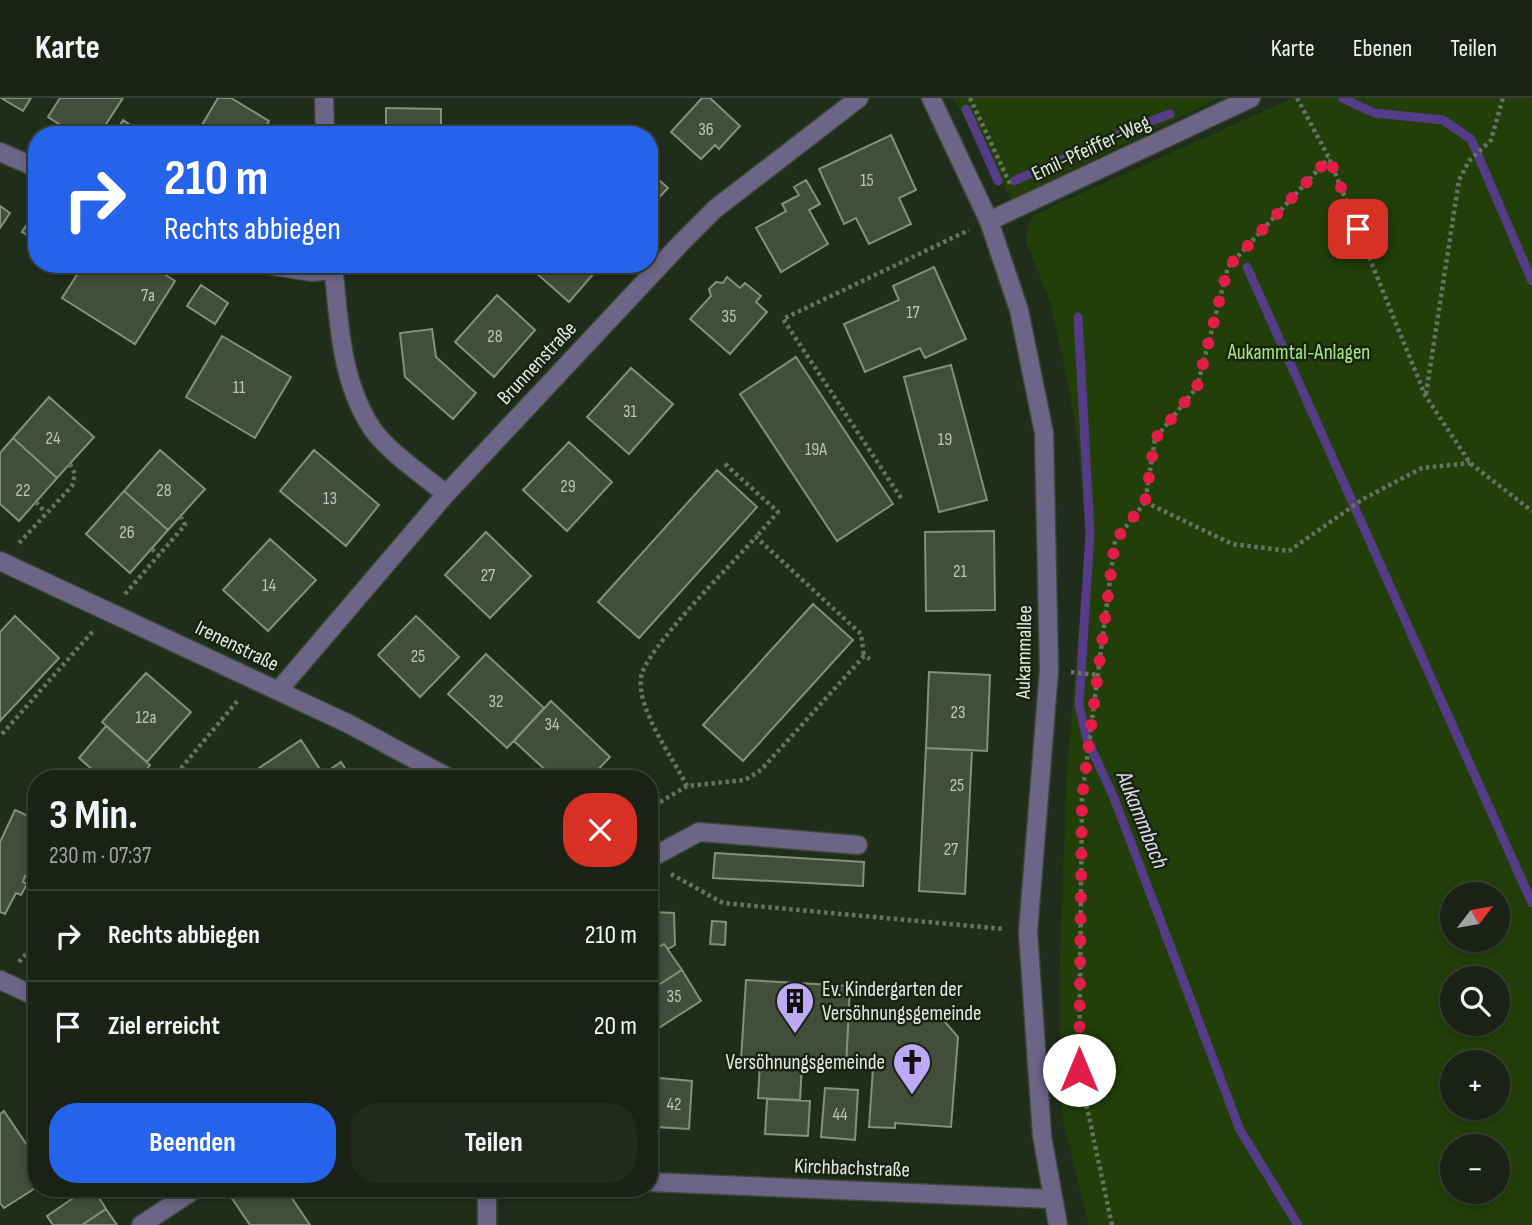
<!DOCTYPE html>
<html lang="de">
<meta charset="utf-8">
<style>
body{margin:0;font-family:"Sofia Sans Condensed",sans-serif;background:#222a1d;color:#f1f3f6;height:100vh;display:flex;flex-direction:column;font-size:26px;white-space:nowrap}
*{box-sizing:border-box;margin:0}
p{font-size:23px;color:#9fa4a0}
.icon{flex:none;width:38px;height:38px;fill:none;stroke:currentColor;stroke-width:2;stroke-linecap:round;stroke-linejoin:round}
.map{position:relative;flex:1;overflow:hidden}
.details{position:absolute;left:28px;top:672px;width:630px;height:427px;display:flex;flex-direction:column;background:#192214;border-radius:28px;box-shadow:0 4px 10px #0003,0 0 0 2px #373f34}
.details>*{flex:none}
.banner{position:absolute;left:28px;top:28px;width:630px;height:147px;border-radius:28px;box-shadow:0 4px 10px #0003,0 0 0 2px #373f34;background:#2563eb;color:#fff;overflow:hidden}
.needle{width:46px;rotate:59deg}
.fabs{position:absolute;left:1440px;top:784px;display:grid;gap:14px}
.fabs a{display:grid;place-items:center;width:70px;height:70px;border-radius:50%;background:#192214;box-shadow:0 4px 10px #0003,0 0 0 2px #373f34;font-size:35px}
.pin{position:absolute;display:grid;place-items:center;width:60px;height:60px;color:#fff;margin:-30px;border-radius:14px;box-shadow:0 4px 10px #0006}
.me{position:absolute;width:77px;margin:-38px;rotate:0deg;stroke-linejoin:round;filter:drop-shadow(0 0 5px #0008)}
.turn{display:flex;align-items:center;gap:24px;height:147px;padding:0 21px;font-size:32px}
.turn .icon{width:91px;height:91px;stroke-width:2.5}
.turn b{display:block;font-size:49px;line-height:60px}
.round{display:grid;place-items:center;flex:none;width:74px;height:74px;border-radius:28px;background:#222a1d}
.overview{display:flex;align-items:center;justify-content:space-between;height:119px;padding:0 21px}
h1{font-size:42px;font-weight:700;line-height:52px}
.button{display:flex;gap:14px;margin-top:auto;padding:14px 21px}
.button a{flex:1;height:80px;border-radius:28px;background:#2563eb;color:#fff;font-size:28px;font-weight:700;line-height:80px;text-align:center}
.button a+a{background:#222a1d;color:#f1f3f6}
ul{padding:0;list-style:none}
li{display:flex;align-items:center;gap:21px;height:91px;padding:0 21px;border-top:2px solid #373f34}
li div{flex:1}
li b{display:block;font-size:26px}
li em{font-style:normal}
header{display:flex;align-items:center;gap:42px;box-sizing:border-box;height:98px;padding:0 35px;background:#192214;border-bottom:2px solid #373f34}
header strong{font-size:33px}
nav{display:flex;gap:38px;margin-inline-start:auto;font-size:24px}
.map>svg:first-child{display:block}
.green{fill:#223f0a;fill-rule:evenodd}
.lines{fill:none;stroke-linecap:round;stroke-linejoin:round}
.stream{stroke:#543c86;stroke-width:9}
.building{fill:#424e3b;stroke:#83917b;stroke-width:2}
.service-casing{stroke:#3c4836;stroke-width:21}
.minor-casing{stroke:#3c4836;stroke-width:21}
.path{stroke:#677262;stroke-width:4.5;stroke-dasharray:3.5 3.5;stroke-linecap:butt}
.service{stroke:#6d6587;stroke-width:18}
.minor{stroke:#6d6587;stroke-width:18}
.route{stroke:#e11d48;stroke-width:12;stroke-dasharray:0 21.6}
.labels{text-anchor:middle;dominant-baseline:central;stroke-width:5;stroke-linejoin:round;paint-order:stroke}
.number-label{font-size:18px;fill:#bbc4b6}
.street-label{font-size:21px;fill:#e3ebdf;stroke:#182311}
.park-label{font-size:21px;fill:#a9e880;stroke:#182311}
.poi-label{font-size:21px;fill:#e3ebdf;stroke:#182311;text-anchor:start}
.water-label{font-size:23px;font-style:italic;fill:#e0dcf1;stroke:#182311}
</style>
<header>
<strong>Karte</strong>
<nav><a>Karte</a><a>Ebenen</a><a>Teilen</a></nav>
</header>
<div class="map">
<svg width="1532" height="1127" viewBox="0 0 1532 1127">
<rect width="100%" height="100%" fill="#212d1b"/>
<path class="green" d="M 953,0 L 1220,0 L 1011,101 Z
M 1293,0 L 1532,0 L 1532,1127 L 1089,1127 L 1061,1014 L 1060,858 L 1067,675 L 1086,440 L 1078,346 L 1067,280 L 1051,207 L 1026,143 L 1028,126 L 1034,117 ZM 1452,796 L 1498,796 L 1498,842 L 1452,842 ZM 1452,880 L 1498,880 L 1498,926 L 1452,926 ZM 1452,964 L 1498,964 L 1498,1010 L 1452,1010 ZM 1452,1048 L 1498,1048 L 1498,1094 L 1452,1094 Z"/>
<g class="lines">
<path class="stream" d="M 1342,0 L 1374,15 L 1443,22 L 1471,41 L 1532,183
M 966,11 L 998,83
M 1014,83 L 1132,30 L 1170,16
M 1247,169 L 1532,805
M 1078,219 L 1090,435 L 1079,607 L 1087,641 L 1114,700 L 1240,1032 L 1298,1127"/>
</g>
<path class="building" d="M 1,0 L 31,0 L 23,13 Z
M 60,0 L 123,0 L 99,37 L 76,37 L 48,19 Z
M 218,0 L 231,0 L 269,23 L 261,37 L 196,37 Z
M 702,0 L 710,0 L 740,28 L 719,51 L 715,47 L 701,61 L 671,34 Z
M 386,10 L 441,11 L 441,37 L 386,37 Z
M 123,22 L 145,37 L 114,37 Z
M 891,37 L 916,92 L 899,100 L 911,126 L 869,146 L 856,120 L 844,126 L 819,71 Z
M 649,73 L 668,90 L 649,110 Z
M 806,82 L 820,106 L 809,112 L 828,146 L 781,174 L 756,130 L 786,113 L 782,106 L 799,97 L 794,89 Z
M 0,108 L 10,115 L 0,130 Z
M 35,114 L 37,115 L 37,143 L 22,134 Z
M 84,166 L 149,166 L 175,183 L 135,246 L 62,200 Z
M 541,166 L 602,166 L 569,204 L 534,173 Z
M 934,169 L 966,241 L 925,260 L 920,250 L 865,274 L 844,226 L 899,202 L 893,188 Z
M 727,179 L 740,190 L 745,185 L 761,198 L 756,204 L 767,214 L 730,256 L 690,221 L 711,198 L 709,191 L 716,184 L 723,185 Z
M 201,187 L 228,205 L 215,226 L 187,208 Z
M 497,197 L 535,232 L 494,279 L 455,244 Z
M 432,231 L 436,259 L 476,295 L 453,321 L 405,279 L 400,235 Z
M 222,238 L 291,279 L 255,340 L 186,299 Z
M 796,259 L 893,406 L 837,443 L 740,296 Z
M 951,267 L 987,402 L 939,414 L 904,279 Z
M 631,270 L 673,306 L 629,356 L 587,319 Z
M 49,299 L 94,339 L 57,380 L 13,340 Z
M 13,340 L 57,380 L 19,423 L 0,406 L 0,355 Z
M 569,344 L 612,384 L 567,433 L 523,392 Z
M 160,352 L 205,391 L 168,432 L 124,393 Z
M 314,352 L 379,407 L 346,448 L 280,393 Z
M 717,372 L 757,409 L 639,540 L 598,504 Z
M 124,393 L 168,432 L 130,475 L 86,436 Z
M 994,433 L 995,512 L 926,513 L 925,434 Z
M 486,434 L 531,478 L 490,520 L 445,477 Z
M 270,441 L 316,482 L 268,533 L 223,492 Z
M 813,506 L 853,542 L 743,663 L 703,627 Z
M 15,518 L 59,560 L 0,623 L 0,534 Z
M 416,518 L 459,559 L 420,599 L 378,557 Z
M 486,556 L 544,610 L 507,650 L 448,596 Z
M 929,574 L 990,577 L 987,653 L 926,650 Z
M 146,575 L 191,614 L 147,664 L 102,624 Z
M 551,603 L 610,659 L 589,681 L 555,681 L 514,643 Z
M 106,628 L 150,667 L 139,681 L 103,681 L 79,660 Z
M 301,642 L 323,676 L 341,664 L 352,681 L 266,681 L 259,670 Z
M 926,650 L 972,652 L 965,796 L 919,793 Z
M 15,712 L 37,722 L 37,784 L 25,778 L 23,784 L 27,786 L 21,797 L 16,795 L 5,816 L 0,814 L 0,744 Z
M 715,755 L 864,764 L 863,788 L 713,780 Z
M 651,814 L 674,815 L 675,847 L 668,851 L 664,846 L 649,855 Z
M 712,823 L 726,824 L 725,847 L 710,846 Z
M 664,846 L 682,872 L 649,893 L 649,855 Z
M 682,872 L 701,903 L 657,931 L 649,918 L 649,893 Z
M 746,882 L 850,888 L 846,969 L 741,962 Z
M 849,912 L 940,918 L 958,939 L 951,1029 L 895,1025 L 895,1030 L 869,1029 L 873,970 L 846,969 Z
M 760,964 L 802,966 L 800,1002 L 758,1000 Z
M 649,980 L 659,980 L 656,1029 L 649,1028 Z
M 659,980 L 692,983 L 689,1031 L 656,1029 Z
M 825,990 L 858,992 L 855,1042 L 821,1039 Z
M 767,1001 L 810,1003 L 808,1038 L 765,1036 Z
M 4,1013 L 37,1062 L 37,1089 L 4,1110 L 0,1105 L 0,1016 Z
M 88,1090 L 93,1090 L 106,1111 L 82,1127 L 53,1127 L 47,1118 Z
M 245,1090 L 285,1090 L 310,1127 L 250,1127 L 231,1099 Z
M 106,1111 L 117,1127 L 82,1127 Z"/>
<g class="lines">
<defs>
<path id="service" d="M 989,123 L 1251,0
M 649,761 L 699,734 L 858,747
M 141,1127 L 197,1090"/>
<path id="minor" d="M 324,0 L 325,37
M 931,0 L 989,123 L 1019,212 L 1044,335 L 1049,572 L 1028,834 L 1042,1038 L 1058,1127
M 0,54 L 37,70
M 262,166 L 311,174 L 334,172
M 333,166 C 339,223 340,283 373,332 C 390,355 424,378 446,396
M 0,463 L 349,626 L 451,681
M 278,593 L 446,396 L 682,144 L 715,111 L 859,0
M 0,882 L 37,899
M 649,1084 L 1052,1101
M 487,1090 L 487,1127"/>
</defs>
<use href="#service" class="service-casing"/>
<use href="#minor" class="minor-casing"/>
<path class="path" d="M 970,0 L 1011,88
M 1297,0 L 1329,60 L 1425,297 L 1470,365 L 1532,413
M 1426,296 L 1459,82 L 1469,63 L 1491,42 L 1503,0
M 725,366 L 778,414 L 756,439
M 901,400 L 783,221 L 969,132
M 36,404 L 45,414
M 1145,404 L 1232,446 L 1289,453 L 1363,401 L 1422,370 L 1470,365
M 19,445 L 72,388 L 75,376 L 70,366
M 152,451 L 159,458
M 125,496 L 185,427 L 181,419
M 1071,574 L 1098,577
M 2,636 L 94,532
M 172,681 L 239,601
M 687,688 C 673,660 637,612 641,580 C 644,552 733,465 756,439 L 861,536 L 864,558
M 660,704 L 687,688 L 745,682 L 761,672 L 864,558 L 870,561
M 671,776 L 723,805 L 1004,831
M 19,864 L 37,843
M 1112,1127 L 1079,972 L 1082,700 L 1115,443 L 1145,404 L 1155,341 L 1197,289 L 1228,169 L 1329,60"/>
<use href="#service" class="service"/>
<use href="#minor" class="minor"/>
</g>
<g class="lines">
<path class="route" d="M 1079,972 L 1082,700 L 1115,443 L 1145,404 L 1155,341 L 1197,289 L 1228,169 L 1329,60 L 1358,131"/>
</g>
<defs>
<symbol id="building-pin" viewBox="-11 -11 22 30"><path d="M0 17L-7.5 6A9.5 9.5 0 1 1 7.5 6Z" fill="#bda9f5" stroke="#182311"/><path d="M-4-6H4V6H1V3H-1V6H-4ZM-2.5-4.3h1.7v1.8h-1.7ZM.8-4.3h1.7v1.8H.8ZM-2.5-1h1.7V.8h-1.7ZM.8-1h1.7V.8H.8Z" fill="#111"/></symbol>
<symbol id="church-pin" viewBox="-11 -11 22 30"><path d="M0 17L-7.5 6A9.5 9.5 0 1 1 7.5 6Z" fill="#bda9f5" stroke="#182311"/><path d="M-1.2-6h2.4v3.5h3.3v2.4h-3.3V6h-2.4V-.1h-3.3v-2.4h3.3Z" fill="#111"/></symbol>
</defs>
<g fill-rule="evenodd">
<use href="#building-pin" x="773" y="881" width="44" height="60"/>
<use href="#church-pin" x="890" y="942" width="44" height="60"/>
</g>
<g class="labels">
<g class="number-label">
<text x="706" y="31">36</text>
<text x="867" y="82">15</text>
<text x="148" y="197">7a</text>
<text x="913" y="214">17</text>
<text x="729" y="218">35</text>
<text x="495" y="238">28</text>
<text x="239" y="289">11</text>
<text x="630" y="313">31</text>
<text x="53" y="340">24</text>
<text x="945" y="341">19</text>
<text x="816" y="351">19A</text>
<text x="568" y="388">29</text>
<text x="23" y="392">22</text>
<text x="164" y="392">28</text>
<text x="330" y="400">13</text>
<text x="127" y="434">26</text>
<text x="960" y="473">21</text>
<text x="488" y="477">27</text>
<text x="269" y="487">14</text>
<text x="418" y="558">25</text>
<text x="496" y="603">32</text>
<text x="958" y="614">23</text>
<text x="146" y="619">12a</text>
<text x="552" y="626">34</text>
<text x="957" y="687">25</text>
<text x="951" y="751">27</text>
<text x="674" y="898">35</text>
<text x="674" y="1006">42</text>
<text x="840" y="1016">44</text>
</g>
<g class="street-label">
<text transform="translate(1091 50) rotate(-25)">Emil-Pfeiffer-Weg</text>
<text transform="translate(537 265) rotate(-47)">Brunnenstraße</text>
<text transform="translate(237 548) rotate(26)">Irenenstraße</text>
<text transform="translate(1024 554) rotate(-89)">Aukammallee</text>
<text transform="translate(852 1070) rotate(2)">Kirchbachstraße</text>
</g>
<g class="park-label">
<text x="1299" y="254">Aukammtal-Anlagen</text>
</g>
<g class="poi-label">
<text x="822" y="891">Ev. Kindergarten der<tspan x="822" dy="24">Versöhnungsgemeinde</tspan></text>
<text x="885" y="964" text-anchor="end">Versöhnungsgemeinde</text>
</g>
<g class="water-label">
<text transform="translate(1142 722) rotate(68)">Aukammbach</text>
</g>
</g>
</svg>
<div class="fabs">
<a><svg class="needle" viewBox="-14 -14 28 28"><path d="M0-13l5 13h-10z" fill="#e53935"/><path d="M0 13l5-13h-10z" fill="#9fa4a0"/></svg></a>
<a><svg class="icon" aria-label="search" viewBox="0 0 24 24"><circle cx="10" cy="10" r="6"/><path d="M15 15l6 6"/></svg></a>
<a>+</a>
<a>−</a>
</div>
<div class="pin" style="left:1358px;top:131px;background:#d93025"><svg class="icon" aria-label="arrive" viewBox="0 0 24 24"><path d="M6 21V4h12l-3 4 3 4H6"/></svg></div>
<svg class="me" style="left:1079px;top:972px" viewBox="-20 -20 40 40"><circle r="19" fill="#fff"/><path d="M0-13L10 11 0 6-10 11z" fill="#e11d48"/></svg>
<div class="banner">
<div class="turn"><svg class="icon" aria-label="right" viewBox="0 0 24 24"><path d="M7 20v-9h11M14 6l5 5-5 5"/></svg><div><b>210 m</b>Rechts abbiegen</div></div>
</div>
<section class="details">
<div class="overview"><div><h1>3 Min.</h1><p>230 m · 07:37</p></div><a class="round" style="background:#d93025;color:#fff"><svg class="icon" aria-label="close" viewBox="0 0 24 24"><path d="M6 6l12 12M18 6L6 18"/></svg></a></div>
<ul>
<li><svg class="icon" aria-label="right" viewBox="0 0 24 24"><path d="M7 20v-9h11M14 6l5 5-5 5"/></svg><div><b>Rechts abbiegen</b></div><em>210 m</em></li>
<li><svg class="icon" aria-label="arrive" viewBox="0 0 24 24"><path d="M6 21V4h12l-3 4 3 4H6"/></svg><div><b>Ziel erreicht</b></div><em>20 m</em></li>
</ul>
<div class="button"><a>Beenden</a><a>Teilen</a></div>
</section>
</div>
